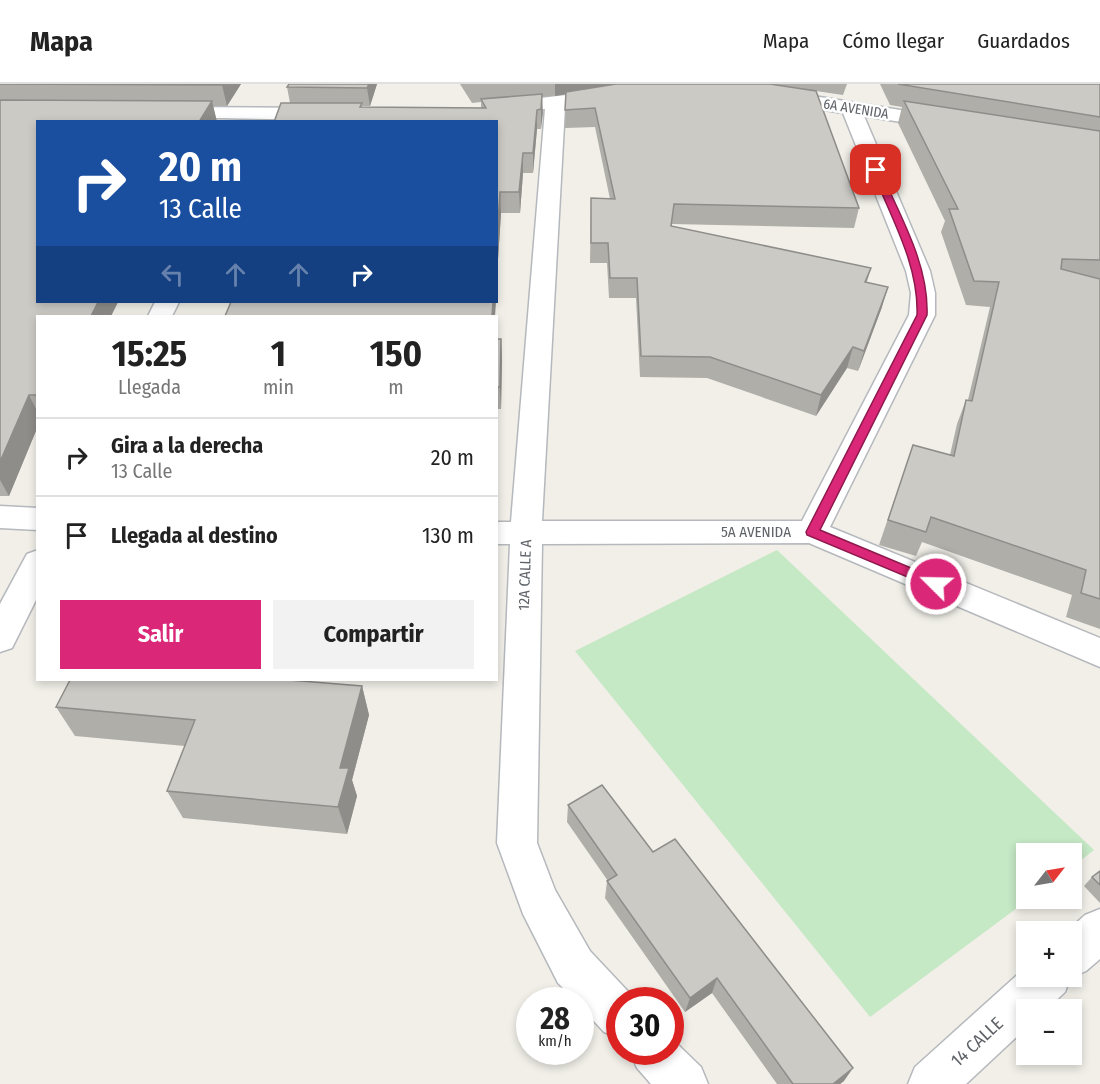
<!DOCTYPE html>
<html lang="es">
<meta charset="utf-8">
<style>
body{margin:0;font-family:"Fira Sans Condensed",sans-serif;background:#f2f2f2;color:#222;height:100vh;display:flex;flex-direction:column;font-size:22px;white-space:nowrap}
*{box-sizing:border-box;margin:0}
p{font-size:20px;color:#767676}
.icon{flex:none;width:33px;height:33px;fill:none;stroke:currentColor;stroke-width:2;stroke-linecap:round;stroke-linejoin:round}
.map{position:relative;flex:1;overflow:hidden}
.panel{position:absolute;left:36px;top:231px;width:462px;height:366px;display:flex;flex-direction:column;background:#fff;border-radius:0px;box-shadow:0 3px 9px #0003}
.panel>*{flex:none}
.banner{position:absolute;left:36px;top:36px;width:462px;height:183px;border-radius:0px;box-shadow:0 3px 9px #0003;background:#1a4fa0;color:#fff;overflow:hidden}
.needle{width:39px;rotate:59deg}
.tools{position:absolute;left:1016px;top:759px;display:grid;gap:12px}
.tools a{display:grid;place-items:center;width:66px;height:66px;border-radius:0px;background:#fff;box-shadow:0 3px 9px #0003;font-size:30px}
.speed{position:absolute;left:516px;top:903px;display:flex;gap:12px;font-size:30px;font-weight:700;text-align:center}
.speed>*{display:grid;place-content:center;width:78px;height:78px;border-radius:50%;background:#fff;box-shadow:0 3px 9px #0003;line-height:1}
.speed small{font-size:15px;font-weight:400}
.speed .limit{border:9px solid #d22;background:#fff;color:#111}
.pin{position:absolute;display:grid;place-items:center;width:51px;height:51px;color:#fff;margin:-26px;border-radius:12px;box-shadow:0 3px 9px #0006}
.me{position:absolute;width:66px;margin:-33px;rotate:293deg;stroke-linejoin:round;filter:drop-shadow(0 0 4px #0008)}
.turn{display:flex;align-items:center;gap:21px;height:126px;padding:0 24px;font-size:27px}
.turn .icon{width:78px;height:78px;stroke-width:2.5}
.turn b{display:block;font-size:42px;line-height:51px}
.lanes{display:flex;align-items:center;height:57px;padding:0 24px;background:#0003;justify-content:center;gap:30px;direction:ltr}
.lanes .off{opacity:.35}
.eta{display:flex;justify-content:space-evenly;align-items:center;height:102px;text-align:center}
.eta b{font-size:36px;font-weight:700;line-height:42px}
.button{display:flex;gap:12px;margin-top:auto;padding:12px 24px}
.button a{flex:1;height:69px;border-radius:0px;background:#db2777;color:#fff;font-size:24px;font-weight:700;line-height:69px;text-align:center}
.button a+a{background:#f2f2f2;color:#222}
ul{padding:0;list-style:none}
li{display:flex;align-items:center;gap:18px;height:78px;padding:0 24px;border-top:2px solid #e0e0e0}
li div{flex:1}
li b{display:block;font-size:22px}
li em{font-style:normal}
header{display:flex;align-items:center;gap:36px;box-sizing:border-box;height:84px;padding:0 30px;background:#fff;border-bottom:2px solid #e0e0e0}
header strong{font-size:28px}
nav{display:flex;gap:33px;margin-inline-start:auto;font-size:21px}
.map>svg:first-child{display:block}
.green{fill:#c5e8c5}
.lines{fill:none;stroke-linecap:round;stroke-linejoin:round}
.street-casing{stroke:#b5b8bc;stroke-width:3}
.street{fill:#fff;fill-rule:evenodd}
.wall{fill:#afaea9}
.shaded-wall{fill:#8f8d8a}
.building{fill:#cccac5;stroke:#8f8d8a;stroke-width:1.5}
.route{fill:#db2777;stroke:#8e194d;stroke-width:1.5}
.labels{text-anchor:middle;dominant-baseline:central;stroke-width:5;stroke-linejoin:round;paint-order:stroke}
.far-street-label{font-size:14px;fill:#5f6368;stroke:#fff}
.street-label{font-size:15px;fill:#5f6368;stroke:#fff}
.near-street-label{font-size:18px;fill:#5f6368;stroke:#fff}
</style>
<header>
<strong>Mapa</strong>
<nav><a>Mapa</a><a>Cómo llegar</a><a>Guardados</a></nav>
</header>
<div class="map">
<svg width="1100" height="1000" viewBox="0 0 1100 1000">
<rect width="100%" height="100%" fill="#f1efe8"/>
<path class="green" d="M 777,466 L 1094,766 L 1071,784 L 1071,770 L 1026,770 L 1026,814 L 1029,815 L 870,933 L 575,567 Z"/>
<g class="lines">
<defs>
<path id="street" d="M 609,6 L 619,12 L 616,16 L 565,23 L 542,437 L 802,437 L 909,231 L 911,209 L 906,187 L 843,29 L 776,18 L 766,12 L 776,6 L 944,33 L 951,35 L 954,39 L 951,43 L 944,45 L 864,32 L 930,187 L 935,209 L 935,231 L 830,443 L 1100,554 L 1100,583 L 809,459 L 542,460 L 537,759 L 555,806 L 590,867 L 636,916 L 620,916 L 620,954 L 604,948 L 580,922 L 580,916 L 575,916 L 558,899 L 523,830 L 497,759 L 510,460 L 496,460 L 496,438 L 511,438 L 545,25 L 497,31 L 487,25 L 497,19 Z
M 170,23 L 322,24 L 332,30 L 322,36 L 163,33 L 160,29 Z
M 155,218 L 179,218 L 172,232 L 148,232 Z
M 0,422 L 38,424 L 38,446 L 0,444 Z
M 38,466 L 38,512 L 12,564 L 0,568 L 0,520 L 27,470 Z
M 1100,825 L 1100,875 L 1086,887 L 1070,894 L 1065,908 L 1046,926 L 1026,926 L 1026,944 L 966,1000 L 908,1000 L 915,983 L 1026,883 L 1026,892 L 1071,892 L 1071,848 L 1066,848 L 1085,831 Z
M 670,953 L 701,983 L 708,1000 L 651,1000 L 637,984 L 630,968 L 670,968 Z"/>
</defs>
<use href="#street" class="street-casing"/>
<use href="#street" class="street"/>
</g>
<path class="wall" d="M 0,0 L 241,0 L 227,22 L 213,22 L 217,38 L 38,38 L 118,218 L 111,232 L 38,232 L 38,342 L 9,412 L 0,412 Z
M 289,0 L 377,0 L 370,22 L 362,22 L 362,23 L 481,24 L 481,18 L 472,19 L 460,0 L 847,0 L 843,11 L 816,7 L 859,124 L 854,144 L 672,140 L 671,142 L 871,184 L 867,198 L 882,223 L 858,287 L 847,284 L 816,332 L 707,294 L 640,293 L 636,214 L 609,214 L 607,179 L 590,179 L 591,114 L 610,115 L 595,43 L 565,44 L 566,10 L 542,13 L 541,45 L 537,45 L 533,89 L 523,89 L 520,129 L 501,129 L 496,206 L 496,38 L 290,19 L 287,3 Z
M 880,0 L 1100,0 L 1100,545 L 1066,533 L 1072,511 L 922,458 L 916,472 L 879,461 L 913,361 L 950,371 L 957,340 L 966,316 L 968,316 L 990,223 L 966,221 L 941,148 L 945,137 L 898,39 L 902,23 L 890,21 Z
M 496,255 L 501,255 L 502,276 L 501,325 L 496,325 Z
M 362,602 L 369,631 L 352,696 L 357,712 L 347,750 L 183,734 L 167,707 L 185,662 L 75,652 L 56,623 Z
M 568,721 L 653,768 L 844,997 L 840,1000 L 777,1000 L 712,909 L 685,928 L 605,814 L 607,797 L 608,797 L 567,738 Z
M 1100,787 L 1100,819 L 1084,802 L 1092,793 Z"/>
<path class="shaded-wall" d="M 223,0 L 241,0 L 227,22 L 222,1 Z
M 369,0 L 377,0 L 370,22 L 367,4 Z
M 555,0 L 629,0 L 555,12 Z
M 542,10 L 543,29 L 541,45 L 541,25 Z
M 212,17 L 217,38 L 199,38 Z
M 537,26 L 537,45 L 533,89 L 533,69 Z
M 523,69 L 523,89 L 520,129 L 519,108 Z
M 500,108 L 501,129 L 496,206 L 496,169 Z
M 888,203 L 882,223 L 858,287 L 864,267 Z
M 98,218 L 118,218 L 111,232 L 91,232 Z
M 493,218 L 496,218 L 495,232 L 492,232 Z
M 501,255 L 502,276 L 501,325 L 500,303 Z
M 853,263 L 847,284 L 816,332 L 821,311 Z
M 29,311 L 38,329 L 38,342 L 9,412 L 0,396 L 0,378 Z
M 362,602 L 369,631 L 352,696 L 357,712 L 347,750 L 338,723 L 340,684 Z
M 717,894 L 712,909 L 685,928 L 690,914 Z
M 853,984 L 844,997 L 840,1000 L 833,1000 Z"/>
<path class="building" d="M 0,0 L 223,0 L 222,1 Z
M 289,0 L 369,0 L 367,4 L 287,3 Z
M 616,0 L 770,0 L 816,7 L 859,124 L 674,120 L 671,142 L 871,184 L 865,198 L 888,203 L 864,267 L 853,263 L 821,311 L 710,273 L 641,272 L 637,194 L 610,194 L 608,159 L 591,159 L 591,114 L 615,115 L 595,24 L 565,26 L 566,8 Z
M 898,0 L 1100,0 L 1100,33 Z
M 542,10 L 541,25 L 537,26 L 533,69 L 523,69 L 519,108 L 500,108 L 496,169 L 496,38 L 274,38 L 281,19 L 362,19 L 360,23 L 486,24 L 481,15 Z
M 0,16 L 212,17 L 199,38 L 38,38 L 38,218 L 98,218 L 91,232 L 38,232 L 38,311 L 29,311 L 0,378 Z
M 904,17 L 1100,47 L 1100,176 L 1062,175 L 1061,185 L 1100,195 L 1100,515 L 1081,509 L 1086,486 L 931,433 L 926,448 L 888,436 L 913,361 L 954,372 L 966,316 L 972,317 L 999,198 L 974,197 L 949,125 L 958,125 Z
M 231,218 L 493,218 L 492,232 L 225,232 Z
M 496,255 L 501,255 L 500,303 L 496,303 Z
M 70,596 L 289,596 L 362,602 L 340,684 L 349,684 L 338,723 L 167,707 L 195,636 L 56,623 Z
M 602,701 L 653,768 L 675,755 L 853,984 L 833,1000 L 793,1000 L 717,894 L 690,914 L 607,797 L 617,791 L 568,721 Z
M 1100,787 L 1100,801 L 1092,793 Z"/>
<path class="route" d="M 876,83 L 880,86 C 900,132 929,180 927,231 L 820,446 L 940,496 L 940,503 L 936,505 L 807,451 L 806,448 L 917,231 C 919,180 890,132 872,86 Z"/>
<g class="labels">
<g class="far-street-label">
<text transform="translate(856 25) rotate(9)">6A AVENIDA</text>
</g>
<g class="street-label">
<text x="756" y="448">5A AVENIDA</text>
<text transform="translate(525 491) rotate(-88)">12A CALLE A</text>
</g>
<g class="near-street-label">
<text transform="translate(977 958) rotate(-43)">14 CALLE</text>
</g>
</g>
</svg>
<div class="tools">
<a><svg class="needle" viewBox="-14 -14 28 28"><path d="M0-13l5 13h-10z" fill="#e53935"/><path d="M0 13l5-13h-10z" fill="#767676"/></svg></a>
<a>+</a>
<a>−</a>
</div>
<div class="speed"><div>28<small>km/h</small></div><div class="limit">30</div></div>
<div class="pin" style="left:876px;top:86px;background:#d93025"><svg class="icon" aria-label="arrive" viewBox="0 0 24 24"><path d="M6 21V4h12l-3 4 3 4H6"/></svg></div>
<svg class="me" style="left:936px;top:500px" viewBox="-20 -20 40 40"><circle r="17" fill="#db2777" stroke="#fff" stroke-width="3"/><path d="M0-11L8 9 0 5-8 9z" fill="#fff"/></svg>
<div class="banner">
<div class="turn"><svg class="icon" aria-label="right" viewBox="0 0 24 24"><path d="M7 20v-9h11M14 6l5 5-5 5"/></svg><div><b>20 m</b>13 Calle</div></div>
<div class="lanes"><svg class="icon off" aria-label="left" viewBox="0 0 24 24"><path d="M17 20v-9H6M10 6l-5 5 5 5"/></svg><svg class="icon off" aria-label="ahead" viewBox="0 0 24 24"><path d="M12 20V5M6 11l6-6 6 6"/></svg><svg class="icon off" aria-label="ahead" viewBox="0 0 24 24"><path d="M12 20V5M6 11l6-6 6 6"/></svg><svg class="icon" aria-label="right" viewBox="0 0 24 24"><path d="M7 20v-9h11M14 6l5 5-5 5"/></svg></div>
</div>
<section class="panel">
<div class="eta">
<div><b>15:25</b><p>Llegada</p></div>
<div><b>1</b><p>min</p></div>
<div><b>150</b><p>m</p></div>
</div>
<ul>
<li><svg class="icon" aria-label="right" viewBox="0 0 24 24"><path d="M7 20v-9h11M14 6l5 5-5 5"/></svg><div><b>Gira a la derecha</b><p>13 Calle</p></div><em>20 m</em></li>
<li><svg class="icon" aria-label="arrive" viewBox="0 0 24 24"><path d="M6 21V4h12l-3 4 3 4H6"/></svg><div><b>Llegada al destino</b></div><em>130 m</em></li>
</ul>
<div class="button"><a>Salir</a><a>Compartir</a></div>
</section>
</div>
